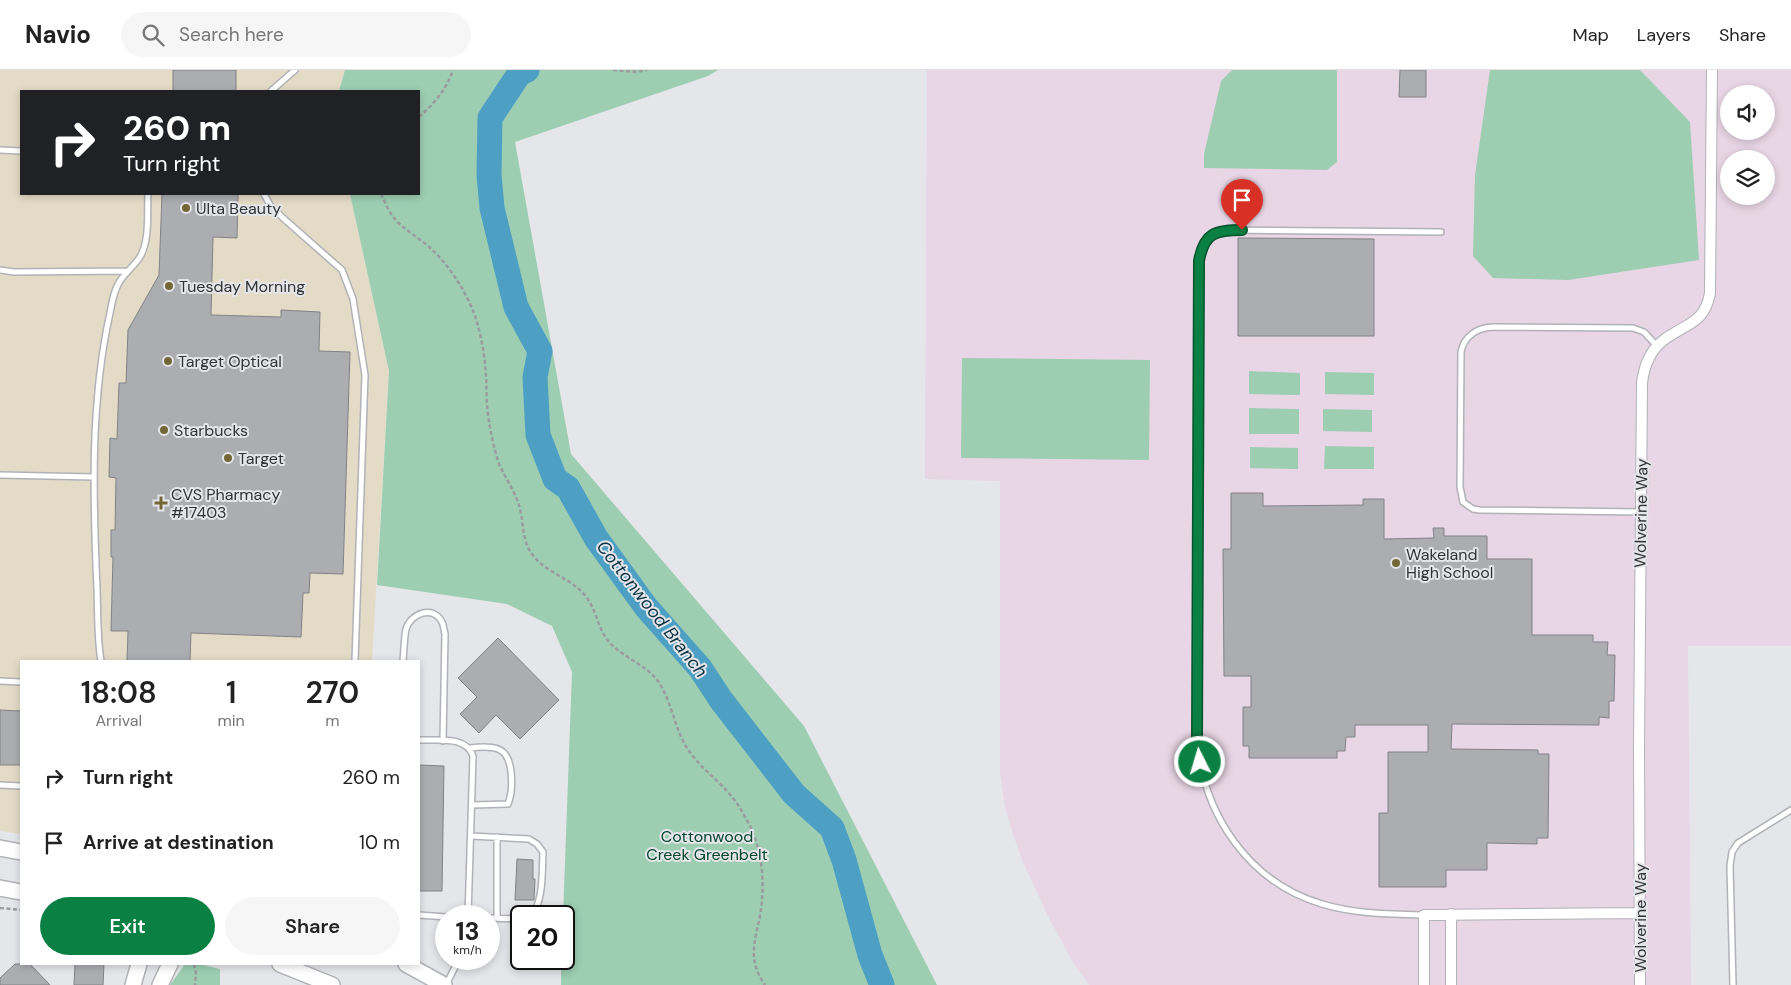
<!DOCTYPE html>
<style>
body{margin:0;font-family:"DM Sans",sans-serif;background:#f6f6f6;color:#222;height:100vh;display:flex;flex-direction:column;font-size:19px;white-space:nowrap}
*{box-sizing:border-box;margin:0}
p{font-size:16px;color:#767676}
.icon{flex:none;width:28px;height:28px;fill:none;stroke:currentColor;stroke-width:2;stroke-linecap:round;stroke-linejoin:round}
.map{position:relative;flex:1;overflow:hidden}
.details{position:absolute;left:20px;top:590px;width:400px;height:305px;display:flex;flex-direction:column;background:#fff;border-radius:0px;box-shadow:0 2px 8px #0003}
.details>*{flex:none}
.guide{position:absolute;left:20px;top:20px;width:400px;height:105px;border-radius:0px;box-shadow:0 2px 8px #0003;background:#202124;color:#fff;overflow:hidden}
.tools{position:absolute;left:1720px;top:15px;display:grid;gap:10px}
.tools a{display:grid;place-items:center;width:55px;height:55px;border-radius:50%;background:#fff;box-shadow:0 2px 8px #0003;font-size:25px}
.speed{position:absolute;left:435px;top:835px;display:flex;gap:10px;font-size:25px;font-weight:700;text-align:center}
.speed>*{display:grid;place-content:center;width:65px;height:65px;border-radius:50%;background:#fff;box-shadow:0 2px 8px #0003;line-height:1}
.speed small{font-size:12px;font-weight:400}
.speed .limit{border:2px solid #111;border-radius:8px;background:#fff;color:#111}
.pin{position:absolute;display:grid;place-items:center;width:42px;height:42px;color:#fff;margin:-51px -21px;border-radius:50% 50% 50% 0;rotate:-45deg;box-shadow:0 0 5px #0007}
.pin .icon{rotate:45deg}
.me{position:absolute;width:55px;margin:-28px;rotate:355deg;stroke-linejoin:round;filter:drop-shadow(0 0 4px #0008)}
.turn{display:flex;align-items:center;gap:18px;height:105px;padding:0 20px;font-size:22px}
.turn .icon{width:65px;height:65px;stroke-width:2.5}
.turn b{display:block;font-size:35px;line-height:42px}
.eta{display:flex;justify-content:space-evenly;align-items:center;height:85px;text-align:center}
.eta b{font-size:30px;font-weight:600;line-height:35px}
.button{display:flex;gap:10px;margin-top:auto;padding:10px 20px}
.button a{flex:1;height:58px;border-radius:30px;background:#0b8043;color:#fff;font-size:20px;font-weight:600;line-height:58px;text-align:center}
.button a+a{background:#f6f6f6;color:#222}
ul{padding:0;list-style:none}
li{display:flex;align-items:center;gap:15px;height:65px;padding:0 20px}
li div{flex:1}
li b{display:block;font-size:19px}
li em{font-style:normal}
header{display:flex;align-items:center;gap:30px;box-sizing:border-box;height:70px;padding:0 25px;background:#fff;border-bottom:1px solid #e0e0e0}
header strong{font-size:24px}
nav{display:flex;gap:28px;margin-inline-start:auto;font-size:18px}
.search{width:350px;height:45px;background:#f6f6f6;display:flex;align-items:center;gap:12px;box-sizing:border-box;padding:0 18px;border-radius:28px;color:#767676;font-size:19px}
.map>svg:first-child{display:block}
.commercial{fill:#e4dbc6}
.education{fill:#e8d5e5;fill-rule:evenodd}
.green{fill:#9dceb2}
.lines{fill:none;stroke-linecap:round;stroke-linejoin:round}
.river{stroke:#4da0c3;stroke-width:25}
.building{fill:#abadb1;stroke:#808286}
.lane-casing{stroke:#b0b2b6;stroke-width:8}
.street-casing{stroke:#b0b2b6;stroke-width:12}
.secondary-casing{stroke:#b0b2b6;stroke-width:18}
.path{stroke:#9a9b9e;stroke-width:2.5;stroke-dasharray:4 2.5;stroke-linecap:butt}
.lane{stroke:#fff;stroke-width:5}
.street{stroke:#fff;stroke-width:10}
.secondary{stroke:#fff;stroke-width:15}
.route-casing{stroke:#07532c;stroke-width:12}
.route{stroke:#0b8043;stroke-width:9}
.poi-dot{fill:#736835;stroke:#e4e6ea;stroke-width:2}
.labels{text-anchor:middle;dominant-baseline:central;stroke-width:4;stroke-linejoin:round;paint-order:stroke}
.poi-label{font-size:16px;fill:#303133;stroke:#e4e6ea;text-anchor:start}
.street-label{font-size:16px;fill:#303133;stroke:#e4e6ea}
.park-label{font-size:16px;fill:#04452b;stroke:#e4e6ea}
.water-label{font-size:18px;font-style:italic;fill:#0a3141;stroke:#e4e6ea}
</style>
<header>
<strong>Navio</strong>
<div class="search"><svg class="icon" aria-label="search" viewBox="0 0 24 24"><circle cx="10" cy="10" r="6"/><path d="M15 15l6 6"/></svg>Search here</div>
<nav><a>Map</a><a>Layers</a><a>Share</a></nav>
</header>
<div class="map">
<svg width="1791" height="915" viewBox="0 0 1791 915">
<rect width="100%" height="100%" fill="#e4e6ea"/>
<path class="commercial" d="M 0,0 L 345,0 L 339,21 L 21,21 L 21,124 L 350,124 L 389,301 L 372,591 L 21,591 L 21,764 L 0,761 Z"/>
<path class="education" d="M 927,0 L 1791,0 L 1791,576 L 1688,576 L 1691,915 L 1090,915 L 1074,894 L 1050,850 L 1023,792 L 1013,764 L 1005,737 L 1000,702 L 1000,411 L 925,409 ZM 1729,24 L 1766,24 L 1766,61 L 1729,61 ZM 1729,89 L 1766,89 L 1766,126 L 1729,126 Z"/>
<path class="green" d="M 345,0 L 718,0 L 708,6 L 515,72 L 571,384 L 804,656 L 937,915 L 561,915 L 561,889 L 564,889 L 563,846 L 572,602 L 552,556 L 507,534 L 377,515 L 389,301 L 350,124 L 419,124 L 419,21 L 339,21 Z
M 1232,0 L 1337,0 L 1337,92 L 1327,100 L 1204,98 L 1204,84 L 1221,11 Z
M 1490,0 L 1640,0 L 1690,52 L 1699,190 L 1568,210 L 1493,208 L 1473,186 L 1475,105 Z
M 962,288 L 1150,290 L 1149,390 L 961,388 Z
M 1249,301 L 1300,303 L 1300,325 L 1249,324 Z
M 1325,302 L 1374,303 L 1374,325 L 1325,324 Z
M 1249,338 L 1299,339 L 1299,364 L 1249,364 Z
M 1323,339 L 1372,340 L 1372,362 L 1323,361 Z
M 1325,376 L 1374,377 L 1374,399 L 1324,399 Z
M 1250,377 L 1298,378 L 1298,399 L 1250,398 Z
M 185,894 L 199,894 L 220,899 L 220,915 L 170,915 Z"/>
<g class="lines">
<path class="river" d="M 527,0 L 519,4 L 490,48 L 489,105 L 492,138 L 516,237 L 540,281 L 535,307 L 538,365 L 555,409 L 568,418 L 596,468 L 646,537 L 700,598 L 721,630 L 794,724 L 832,758 L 844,790 L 870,885 L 882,915"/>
</g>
<path class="building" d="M 173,0 L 236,0 L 236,21 L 173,21 Z
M 1400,0 L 1426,0 L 1426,27 L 1399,27 Z
M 162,124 L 238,124 L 237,168 L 213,167 L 211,245 L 281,247 L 281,240 L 320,242 L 319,281 L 350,282 L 343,504 L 310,503 L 309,523 L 303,523 L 301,567 L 191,563 L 190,591 L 127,591 L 128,561 L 111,561 L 113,487 L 111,487 L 111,460 L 115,460 L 116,408 L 109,407 L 110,368 L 117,369 L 119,313 L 126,313 L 128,260 L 159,205 Z
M 1238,168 L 1374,169 L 1374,266 L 1238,266 Z
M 1231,423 L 1263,423 L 1263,436 L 1363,435 L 1363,429 L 1384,429 L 1384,469 L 1434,468 L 1433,458 L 1444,458 L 1444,466 L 1487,466 L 1487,489 L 1532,489 L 1532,565 L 1593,565 L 1593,572 L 1608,572 L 1607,585 L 1615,585 L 1614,631 L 1609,631 L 1609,648 L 1599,647 L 1599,655 L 1452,654 L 1451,679 L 1538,680 L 1538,684 L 1549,684 L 1548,768 L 1537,768 L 1537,774 L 1487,773 L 1487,800 L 1446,800 L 1446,817 L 1379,817 L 1379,743 L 1388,743 L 1388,682 L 1428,682 L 1428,655 L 1355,655 L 1355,667 L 1346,667 L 1345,681 L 1337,681 L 1337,688 L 1249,688 L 1249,676 L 1243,676 L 1243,637 L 1251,637 L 1251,606 L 1224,606 L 1223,479 L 1231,479 Z
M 498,568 L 559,630 L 520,669 L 496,645 L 479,663 L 460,644 L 477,627 L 458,608 Z
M 0,640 L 21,641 L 21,695 L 0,695 Z
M 419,695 L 444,696 L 442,821 L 419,821 Z
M 517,789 L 533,790 L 533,809 L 535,809 L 534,830 L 515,830 Z
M 15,894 L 30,894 L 50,915 L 0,915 L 0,908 Z
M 75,894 L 104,894 L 103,915 L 74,915 Z"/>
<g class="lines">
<defs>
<path id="lane" d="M 271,21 L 295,0
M 0,80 L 21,81
M 264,124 L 270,135 L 283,148 L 342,200 L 353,229 L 365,305 L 355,591
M 0,200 L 14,202 L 128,201
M 0,405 L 94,407
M 1641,442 L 1480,440 L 1473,439 L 1463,432 L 1460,417 L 1461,282 C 1464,266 1477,258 1492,257 L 1633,258 L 1644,262 L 1657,276
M 101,591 C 97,567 98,543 97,519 C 93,428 90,333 110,243 C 112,232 114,220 120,211 C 126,202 134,196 140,187 C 150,170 147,143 148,124
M 403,591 C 404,581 404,569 406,559 C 411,543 433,535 442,552 C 444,556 444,561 445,564 L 443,671
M 0,611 L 21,612
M 419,670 C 437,671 466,665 473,686 L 468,846
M 470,678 C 478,677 490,676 498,679 C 515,685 513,721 508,734 L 472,735
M 0,715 L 21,716
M 471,766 L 529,769 L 537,774 L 543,782 C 542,799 544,835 530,846
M 419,845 L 446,847
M 1424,845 C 1390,844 1355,844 1322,834 C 1248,812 1203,744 1197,669 L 1199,199 C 1200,181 1204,165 1223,160 L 1441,162
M 489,848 L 521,849
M 497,848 L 497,767
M 446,915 L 459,889
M 1733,915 L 1730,796 L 1732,782 L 1738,773 L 1791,740"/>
<path id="street" d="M 1451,844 L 1451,915
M 1424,915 L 1424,845 L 1640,843
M 1640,915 L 1639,678 L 1642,313 C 1644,296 1651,279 1665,269 C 1687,253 1705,253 1710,223 L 1712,0"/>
<path id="secondary" d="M 0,778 L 21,782
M 0,818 L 21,822
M 280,894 L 332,915
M 406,894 L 444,915
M 133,915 L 139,894
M 160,915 L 170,894"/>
</defs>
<use href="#lane" class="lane-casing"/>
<use href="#street" class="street-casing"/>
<use href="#secondary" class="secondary-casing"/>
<path class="path" d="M 613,0 L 637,2 L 647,0
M 419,47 C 434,34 446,20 453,0
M 381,124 C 385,132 389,142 394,148 C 403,159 416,166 427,175 C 447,192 464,218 474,243 C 481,263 485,286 486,307 C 487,319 486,332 488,344 C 490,361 494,378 499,394 C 505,407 513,419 518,432 C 524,448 521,466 530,481 C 543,503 572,507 587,528 C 597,542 598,560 610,573 C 625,589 648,595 660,614 C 672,634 675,659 687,678 C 697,694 713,706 725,719 C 736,730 744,744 751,758 C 761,780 764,806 762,830 C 760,863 743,884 765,915
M 0,838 L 21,840
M 194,894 L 196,903 L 195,915"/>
<use href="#lane" class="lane"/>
<use href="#street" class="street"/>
<use href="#secondary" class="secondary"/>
</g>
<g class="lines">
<defs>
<path id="route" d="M 1200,692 L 1197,669 L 1199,191 C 1204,163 1215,160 1242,160"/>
</defs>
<use href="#route" class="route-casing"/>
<use href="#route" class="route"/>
</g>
<g class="poi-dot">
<circle cx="186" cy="138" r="5"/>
<circle cx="169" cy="216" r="5"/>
<circle cx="168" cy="291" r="5"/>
<circle cx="164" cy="360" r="5"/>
<circle cx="228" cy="388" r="5"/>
<path d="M158.5 425.5h5v5h5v5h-5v5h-5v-5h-5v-5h5z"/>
<circle cx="1396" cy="493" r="5"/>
</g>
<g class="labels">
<g class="poi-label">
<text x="196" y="138">Ulta Beauty</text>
<text x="179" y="216">Tuesday Morning</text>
<text x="178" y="291">Target Optical</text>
<text x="174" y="360">Starbucks</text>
<text x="238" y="388">Target</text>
<text x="171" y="424">CVS Pharmacy<tspan x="171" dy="18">#17403</tspan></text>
<text x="1406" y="484">Wakeland<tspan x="1406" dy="18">High School</tspan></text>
</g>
<g class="street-label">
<text transform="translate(1641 443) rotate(-89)">Wolverine Way</text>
<text transform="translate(1640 848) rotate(-90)">Wolverine Way</text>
</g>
<g class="park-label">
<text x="707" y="766">Cottonwood<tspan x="707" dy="18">Creek Greenbelt</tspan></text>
</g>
<g class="water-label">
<text transform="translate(652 539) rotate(52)">Cottonwood Branch</text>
</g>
</g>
</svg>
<div class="tools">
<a><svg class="icon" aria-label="sound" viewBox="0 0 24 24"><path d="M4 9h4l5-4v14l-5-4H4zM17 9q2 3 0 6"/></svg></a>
<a><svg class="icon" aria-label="layers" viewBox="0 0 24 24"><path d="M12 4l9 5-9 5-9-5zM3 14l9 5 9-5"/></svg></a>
</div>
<div class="speed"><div>13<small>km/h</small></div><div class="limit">20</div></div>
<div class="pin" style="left:1242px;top:160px;background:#d93025"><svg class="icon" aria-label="arrive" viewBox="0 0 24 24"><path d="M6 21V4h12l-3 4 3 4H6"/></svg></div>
<svg class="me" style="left:1200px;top:692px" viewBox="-20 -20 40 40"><circle r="17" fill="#0b8043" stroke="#fff" stroke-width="3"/><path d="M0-11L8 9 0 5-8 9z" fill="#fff"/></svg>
<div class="guide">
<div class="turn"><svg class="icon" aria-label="right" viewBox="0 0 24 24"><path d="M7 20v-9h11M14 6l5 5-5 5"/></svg><div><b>260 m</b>Turn right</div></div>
</div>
<section class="details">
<div class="eta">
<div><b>18:08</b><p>Arrival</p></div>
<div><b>1</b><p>min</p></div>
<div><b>270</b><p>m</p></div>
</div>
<ul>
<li><svg class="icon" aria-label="right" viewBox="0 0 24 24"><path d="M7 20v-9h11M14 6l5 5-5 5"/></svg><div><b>Turn right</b></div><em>260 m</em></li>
<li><svg class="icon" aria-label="arrive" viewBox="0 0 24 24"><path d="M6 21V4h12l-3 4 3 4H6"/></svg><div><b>Arrive at destination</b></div><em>10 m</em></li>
</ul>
<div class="button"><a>Exit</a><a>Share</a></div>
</section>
</div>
